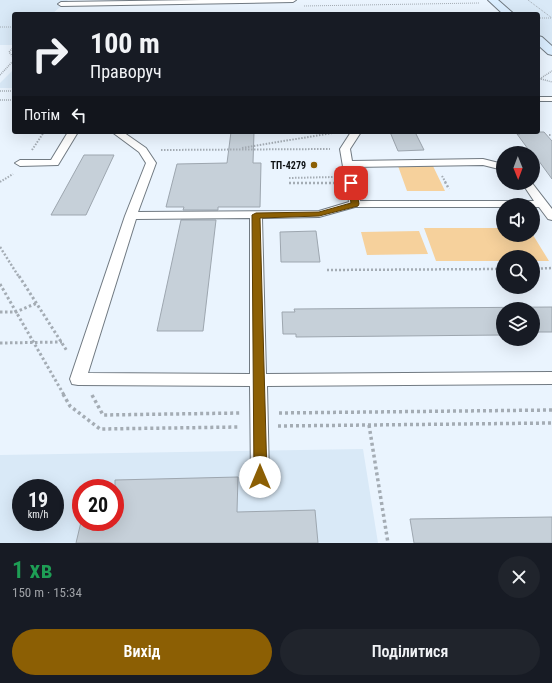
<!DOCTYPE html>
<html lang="uk">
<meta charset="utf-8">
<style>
body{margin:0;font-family:"Roboto Condensed",sans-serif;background:#20242c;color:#f1f3f6;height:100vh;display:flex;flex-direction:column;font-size:15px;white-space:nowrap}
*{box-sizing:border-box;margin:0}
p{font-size:13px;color:#9ea1a6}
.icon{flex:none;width:22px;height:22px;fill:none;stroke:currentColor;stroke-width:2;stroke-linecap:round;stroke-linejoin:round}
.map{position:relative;height:543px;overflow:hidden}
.side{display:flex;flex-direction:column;background:#171b24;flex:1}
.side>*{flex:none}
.top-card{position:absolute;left:12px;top:12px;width:528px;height:122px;border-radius:4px;box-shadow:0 4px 16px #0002;background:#171b24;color:#f1f3f6;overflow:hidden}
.needle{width:26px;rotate:179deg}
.controls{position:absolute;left:496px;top:146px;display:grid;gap:8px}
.controls a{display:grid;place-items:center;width:44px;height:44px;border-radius:50%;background:#171b24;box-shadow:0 4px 16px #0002;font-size:20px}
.speed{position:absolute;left:12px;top:479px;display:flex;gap:8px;font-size:20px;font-weight:700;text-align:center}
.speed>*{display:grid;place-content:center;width:52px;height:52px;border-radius:50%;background:#171b24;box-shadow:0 4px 16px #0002;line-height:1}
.speed small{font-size:10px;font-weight:400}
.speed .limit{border:6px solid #d22;background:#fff;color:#111}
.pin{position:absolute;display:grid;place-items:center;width:34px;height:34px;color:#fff;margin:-17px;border-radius:8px;box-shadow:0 2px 6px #0006}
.me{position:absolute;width:44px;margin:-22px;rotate:0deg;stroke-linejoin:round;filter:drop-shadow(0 0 3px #0008)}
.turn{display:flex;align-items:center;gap:14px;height:84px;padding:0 12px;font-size:18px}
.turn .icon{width:52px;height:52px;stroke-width:2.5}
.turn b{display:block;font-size:28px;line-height:34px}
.then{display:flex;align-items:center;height:38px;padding:0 12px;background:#0003;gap:8px;font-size:15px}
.round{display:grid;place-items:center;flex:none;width:42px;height:42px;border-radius:21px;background:#20242c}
.overview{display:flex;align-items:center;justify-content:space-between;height:68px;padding:0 12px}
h1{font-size:24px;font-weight:600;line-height:30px;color:#1e9e55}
.button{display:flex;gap:8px;margin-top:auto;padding:8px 12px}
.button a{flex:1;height:46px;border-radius:24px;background:#8c5f04;color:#fff;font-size:16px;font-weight:600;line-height:46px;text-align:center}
.button a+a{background:#20242c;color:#f1f3f6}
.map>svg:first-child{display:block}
.built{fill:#d9e9f7;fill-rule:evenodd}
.green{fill:#f6d19c}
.building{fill:#c6d0d9;stroke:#9da6af}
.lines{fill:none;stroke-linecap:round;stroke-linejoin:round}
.service-casing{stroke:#717a82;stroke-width:2}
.secondary-casing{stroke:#717a82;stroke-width:2}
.path-far5{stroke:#a4acb4;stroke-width:1;stroke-dasharray:1 1;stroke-linecap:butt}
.path-far4{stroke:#a4acb4;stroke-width:1.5;stroke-dasharray:1 1;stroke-linecap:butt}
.path-far3{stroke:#a4acb4;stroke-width:2;stroke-dasharray:1.5 1.5;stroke-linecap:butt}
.path-far2{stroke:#a4acb4;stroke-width:2.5;stroke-dasharray:2 2;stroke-linecap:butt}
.path-far1{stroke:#a4acb4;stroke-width:3;stroke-dasharray:2.5 2.5;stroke-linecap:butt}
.path{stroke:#a4acb4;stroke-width:3.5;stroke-dasharray:3 3;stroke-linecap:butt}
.service{fill:#fff;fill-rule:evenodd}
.secondary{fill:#dbeeff;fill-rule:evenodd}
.route{fill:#8c5f04;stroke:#5b3e03}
.poi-dot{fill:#8c5f04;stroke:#eaf4fe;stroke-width:1.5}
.labels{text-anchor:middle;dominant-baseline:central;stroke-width:3.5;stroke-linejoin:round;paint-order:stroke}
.far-poi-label{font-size:10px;font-weight:bold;fill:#0d1114;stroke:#eaf4fe;text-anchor:end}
</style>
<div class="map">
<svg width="552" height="543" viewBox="0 0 552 543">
<rect width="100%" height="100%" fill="#eaf4fe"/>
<path class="built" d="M 0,0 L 68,0 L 52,14 L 14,14 L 14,45 L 0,45 Z
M 496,0 L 552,0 L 552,48 L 538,36 L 538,14 L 513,14 Z
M 14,69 L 14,88 L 0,88 L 0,83 Z
M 363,449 L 378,543 L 0,543 L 0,455 ZM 21,488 L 55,488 L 55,522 L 21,522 ZM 81,488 L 115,488 L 115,522 L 81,522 Z"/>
<path class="green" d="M 398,166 L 433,166 L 445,191 L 407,191 Z
M 424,228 L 503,228 L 503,235 L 533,235 L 549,261 L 533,261 L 533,257 L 503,257 L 503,261 L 436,261 Z
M 419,231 L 428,254 L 367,255 L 361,232 Z"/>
<path class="building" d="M 231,132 L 254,132 L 253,163 L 261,163 L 260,207 L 218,207 L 218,210 L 183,210 L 184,207 L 166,207 L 177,164 L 227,163 Z
M 390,132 L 415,132 L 424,150 L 398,151 Z
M 518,132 L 544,132 L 552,141 L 552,179 L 533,153 L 531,153 L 517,134 L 520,134 Z
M 84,155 L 114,155 L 86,215 L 51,215 Z
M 181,220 L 216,220 L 203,331 L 157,331 Z
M 316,231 L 320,262 L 281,262 L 280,232 Z
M 552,307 L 552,332 L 533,332 L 533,309 L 503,309 L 503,335 L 296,337 L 296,334 L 283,334 L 282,312 L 295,312 L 294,309 Z
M 238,477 L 237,512 L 315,510 L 318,543 L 76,543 L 81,522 L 115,522 L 115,480 Z
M 552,517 L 552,543 L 414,543 L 410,519 Z"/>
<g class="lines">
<defs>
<path id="service" d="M 200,0 L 296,0 L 293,2 L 61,6 L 58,4 L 61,2 Z
M 538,97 L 552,97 L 552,101 L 538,101 Z
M 68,132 L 78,132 L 58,165 L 20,166 L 15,163 L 20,160 L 51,160 Z
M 112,132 L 123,132 L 146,148 L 156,163 L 138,212 L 319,211 L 349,202 L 340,149 L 351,132 L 361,132 L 350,149 L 352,161 L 483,159 L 503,164 L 503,170 L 483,165 L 353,167 L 360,201 L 534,201 L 522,183 L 532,183 L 552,209 L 552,220 L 548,219 L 539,207 L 533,207 L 533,205 L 503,205 L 503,207 L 355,207 L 319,217 L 262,218 L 266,374 L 552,372 L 552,384 L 267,386 L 269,477 L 267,483 L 260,486 L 253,483 L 251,477 L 250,386 L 78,385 L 72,384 L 70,379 L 125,216 L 146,163 L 139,152 ZM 250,218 L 250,374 L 88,373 L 136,219 Z"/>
<path id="secondary" d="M 488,0 L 498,0 L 514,14 L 503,14 Z
M 538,36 L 542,37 L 552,46 L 552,55 L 548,54 L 538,45 Z"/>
</defs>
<use href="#service" class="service-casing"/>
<use href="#secondary" class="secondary-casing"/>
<path class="path-far5" d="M 528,0 L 552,18
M 304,6 L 479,3
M 538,18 L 552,18
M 0,27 L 14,27
M 13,48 L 14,47"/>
<path class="path-far4" d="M 14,47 L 9,52 L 14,58
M 0,75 L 14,60
M 541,79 L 552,82
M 538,80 L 552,71
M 0,91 L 14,91
M 0,100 L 14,100"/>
<path class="path-far3" d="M 549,135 L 552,135
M 242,148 L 338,132
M 32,150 L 44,132
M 161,150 L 330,149
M 442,176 L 446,183
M 289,178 L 334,177
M 0,182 L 13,174"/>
<path class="path-far2" d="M 445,182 L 449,189
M 289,183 L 335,183
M 0,247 L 19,277
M 533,269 L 552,268
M 327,270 L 503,269"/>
<path class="path-far1" d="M 19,276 L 67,351
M 0,284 L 64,395
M 0,312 L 16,312 L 37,303
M 0,343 L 62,342"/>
<path class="path" d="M 63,394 L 70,406 L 100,429 L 239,427
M 92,395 L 103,415 L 240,413
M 279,413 L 552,410
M 369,425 L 388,543
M 278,426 L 552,423"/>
<use href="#service" class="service"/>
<use href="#secondary" class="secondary"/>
</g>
<path class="route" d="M 351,181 L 355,183 L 359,204 L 358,206 L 319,216 L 260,218 L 267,477 L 265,481 L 260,483 L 256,481 L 254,477 L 252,215 L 256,213 L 319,212 L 351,203 L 348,183 Z"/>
<circle class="poi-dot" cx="314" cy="165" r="4"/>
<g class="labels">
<g class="far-poi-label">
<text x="306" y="165">ТП-4279</text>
</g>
</g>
</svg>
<div class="controls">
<a><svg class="needle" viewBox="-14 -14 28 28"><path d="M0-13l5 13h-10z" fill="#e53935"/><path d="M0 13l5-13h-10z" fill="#9ea1a6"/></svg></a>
<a><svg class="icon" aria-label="sound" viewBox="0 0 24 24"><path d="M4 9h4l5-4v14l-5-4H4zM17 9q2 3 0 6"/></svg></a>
<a><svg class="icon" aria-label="search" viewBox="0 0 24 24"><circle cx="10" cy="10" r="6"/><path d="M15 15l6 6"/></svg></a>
<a><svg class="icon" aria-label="layers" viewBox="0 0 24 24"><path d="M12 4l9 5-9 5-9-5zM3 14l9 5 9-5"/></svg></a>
</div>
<div class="speed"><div>19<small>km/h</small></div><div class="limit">20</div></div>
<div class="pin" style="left:351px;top:183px;background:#d93025"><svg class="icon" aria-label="arrive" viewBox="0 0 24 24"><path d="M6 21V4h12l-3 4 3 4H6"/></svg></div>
<svg class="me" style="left:260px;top:477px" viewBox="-20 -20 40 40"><circle r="19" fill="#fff"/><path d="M0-13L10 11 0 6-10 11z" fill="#8c5f04"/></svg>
<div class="top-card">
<div class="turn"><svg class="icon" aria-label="right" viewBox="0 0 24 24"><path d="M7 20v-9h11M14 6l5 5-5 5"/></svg><div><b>100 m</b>Праворуч</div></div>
<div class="then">Потім<svg class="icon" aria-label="left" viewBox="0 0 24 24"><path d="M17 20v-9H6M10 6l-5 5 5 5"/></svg></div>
</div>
</div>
<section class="side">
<div class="overview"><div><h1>1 хв</h1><p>150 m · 15:34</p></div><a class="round"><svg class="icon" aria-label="close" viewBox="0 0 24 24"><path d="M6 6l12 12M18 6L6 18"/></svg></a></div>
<div class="button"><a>Вихід</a><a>Поділитися</a></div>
</section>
